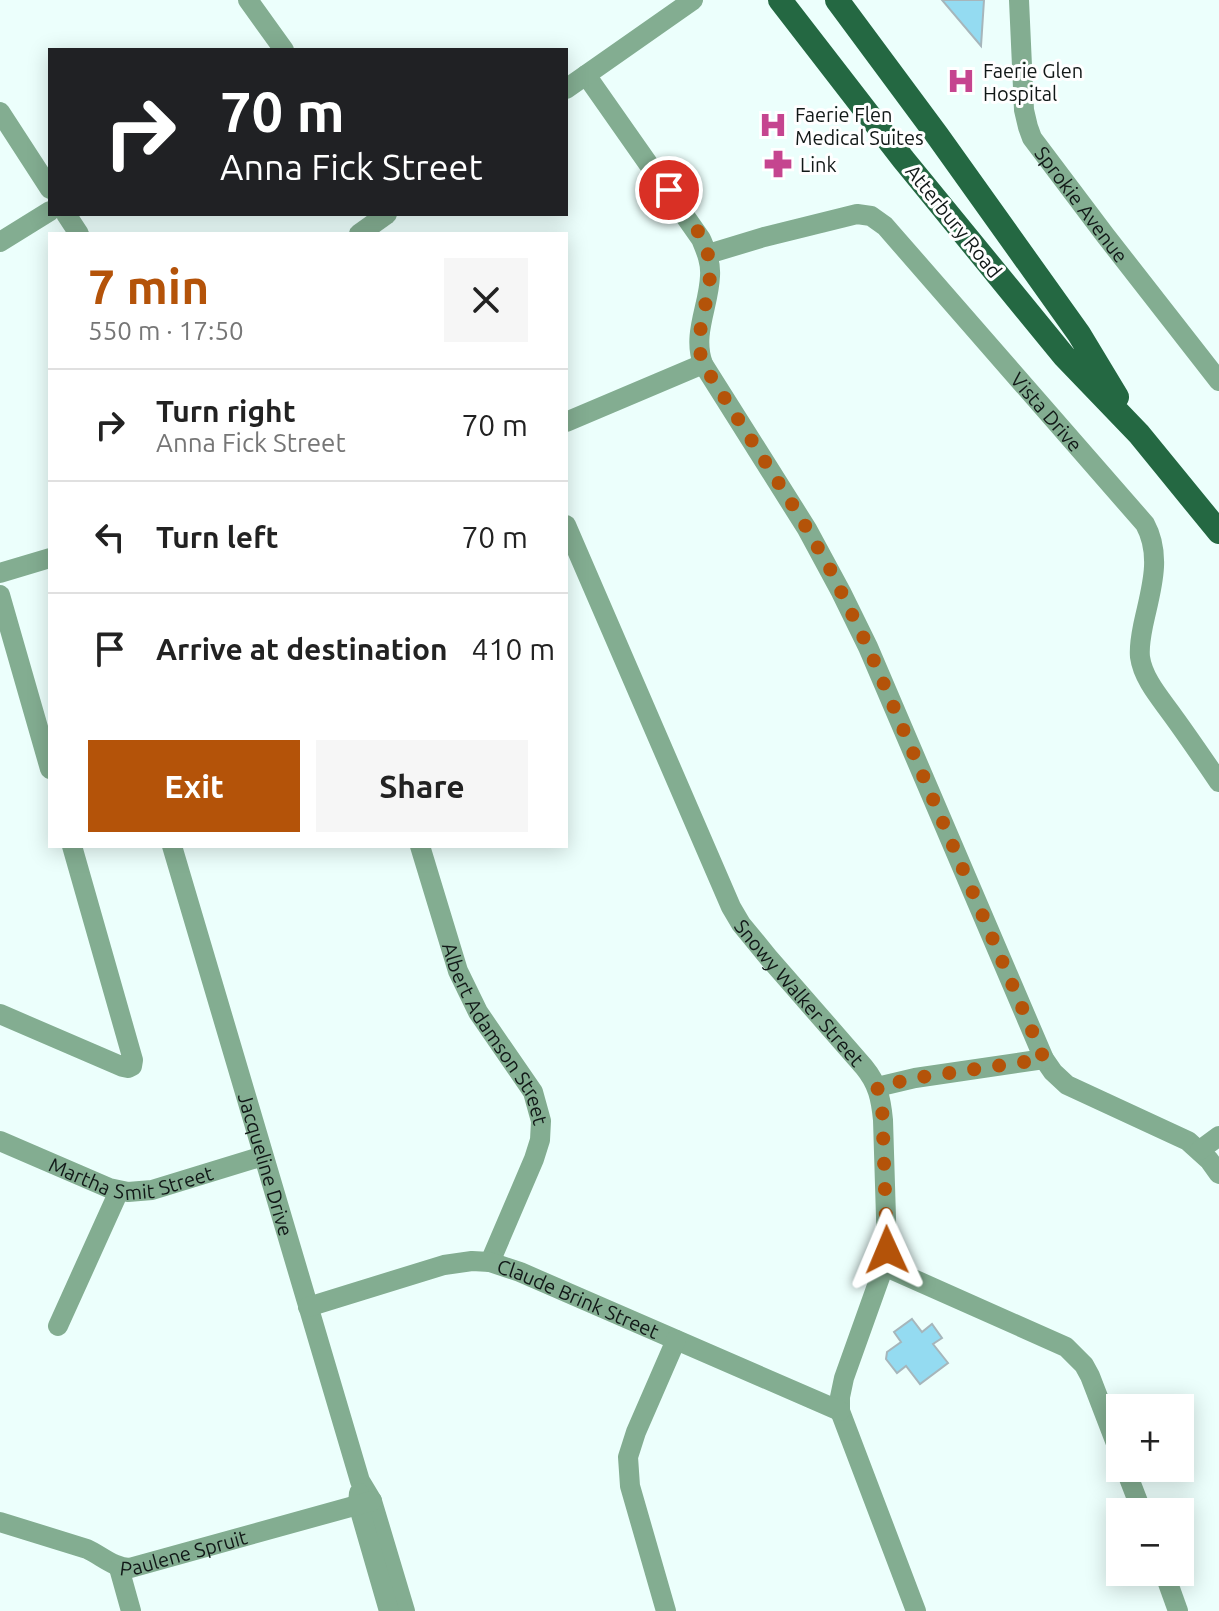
<!DOCTYPE html>
<meta charset="utf-8">
<style>
body{margin:0;font-family:Ubuntu,sans-serif;background:#f6f6f6;color:#222;height:100vh;display:flex;flex-direction:column;font-size:30px;white-space:nowrap}
*{box-sizing:border-box;margin:0}
p{font-size:26px;color:#767676}
.icon{flex:none;width:44px;height:44px;fill:none;stroke:currentColor;stroke-width:2;stroke-linecap:round;stroke-linejoin:round}
.map{position:relative;flex:1;overflow:hidden}
.drawer{position:absolute;left:48px;top:232px;width:520px;height:616px;display:flex;flex-direction:column;background:#fff;border-radius:0px;box-shadow:0 4px 20px #0003}
.drawer>*{flex:none}
.hud{position:absolute;left:48px;top:48px;width:520px;height:168px;border-radius:0px;box-shadow:0 4px 20px #0003;background:#202124;color:#fff;overflow:hidden}
.fabs{position:absolute;left:1106px;top:1394px;display:grid;gap:16px}
.fabs a{display:grid;place-items:center;width:88px;height:88px;border-radius:0px;background:#fff;box-shadow:0 4px 20px #0003;font-size:40px}
.pin{position:absolute;display:grid;place-items:center;width:68px;height:68px;color:#fff;margin:-34px;border:4px solid #fff;border-radius:50%;box-shadow:0 2px 8px #0007}
.me{position:absolute;width:88px;margin:-44px;rotate:359deg;stroke-linejoin:round;filter:drop-shadow(0 0 6px #0008)}
.turn{display:flex;align-items:center;gap:28px;height:168px;padding:0 40px;font-size:36px}
.turn .icon{width:104px;height:104px;stroke-width:2.5}
.turn b{display:block;font-size:56px;line-height:68px}
.round{display:grid;place-items:center;flex:none;width:84px;height:84px;border-radius:0px;background:#f6f6f6}
.overview{display:flex;align-items:center;justify-content:space-between;height:136px;padding:0 40px}
h1{font-size:48px;font-weight:600;line-height:60px;color:#b45309}
.button{display:flex;gap:16px;margin-top:auto;padding:16px 40px}
.button a{flex:1;height:92px;border-radius:0px;background:#b45309;color:#fff;font-size:32px;font-weight:600;line-height:92px;text-align:center}
.button a+a{background:#f6f6f6;color:#222}
ul{padding:0;list-style:none}
li{display:flex;align-items:center;gap:24px;height:112px;padding:0 40px;border-top:2px solid #e0e0e0}
li div{flex:1}
li b{display:block;font-size:30px}
li em{font-style:normal}
.map>svg:first-child{display:block}
.building{fill:#94dbf1;stroke:#a6b6bb;stroke-width:2}
.lines{fill:none;stroke-linecap:round;stroke-linejoin:round}
.minor{stroke:#83ad91;stroke-width:20}
.major{stroke:#246842;stroke-width:24}
.route{stroke:#b45309;stroke-width:14;stroke-dasharray:0 25.2}
.labels{text-anchor:middle;dominant-baseline:central;stroke-width:6;stroke-linejoin:round;paint-order:stroke}
.poi-label{font-size:20px;fill:#111817;stroke:#fff;text-anchor:start}
.street-label{font-size:20px;fill:#111817;stroke:#fff}
</style>
<div class="map">
<svg width="1219" height="1611" viewBox="0 0 1219 1611">
<rect width="100%" height="100%" fill="#ecfffc"/>
<path class="building" d="M 942,0 L 984,0 L 981,46 Z
M 912,1319 L 922,1332 L 932,1324 L 942,1338 L 933,1344 L 948,1363 L 920,1384 L 906,1366 L 897,1373 L 886,1359 L 887,1352 L 901,1342 L 894,1332 Z"/>
<g class="lines">
<g class="minor">
<path d="M 248,0 L 284,50"/>
<path id="s1" d="M 1019,0 L 1024,110 L 1028,127 L 1032,138 L 1105,235 L 1219,381"/>
<path d="M 586,75 L 701,239 C 706,251 711,262 710,276 C 709,306 692,334 703,364 L 807,529 L 841,592 L 868,647 L 1044,1059 L 1053,1072 L 1067,1085 L 1188,1141 L 1209,1160 L 1219,1174"/>
<path d="M 566,89 L 693,0"/>
<path d="M 0,112 L 50,189"/>
<path d="M 66,214 L 79,234"/>
<path d="M 359,234 L 387,214"/>
<path d="M 0,242 L 50,211"/>
<path id="s2" d="M 708,254 L 764,237 L 857,214 L 871,216 L 885,226 L 1145,524 C 1163,557 1150,592 1143,626 C 1141,636 1139,647 1140,657 C 1143,679 1161,699 1173,716 C 1189,738 1204,760 1219,782"/>
<path d="M 566,422 L 703,364"/>
<path id="s3" d="M 566,525 L 731,907 L 741,924 L 768,957 L 864,1067 C 878,1084 881,1099 883,1120 L 887,1250 L 884,1266 L 844,1378 L 840,1397 L 840,1411 L 916,1611"/>
<path d="M 0,573 L 50,558"/>
<path d="M 0,595 L 50,769"/>
<path id="s4" d="M 172,846 L 360,1481 L 372,1501 L 405,1611"/>
<path id="s5" d="M 420,846 L 458,971 L 478,1012 L 533,1092 L 541,1121 L 540,1140 L 534,1159 L 490,1262"/>
<path d="M 0,1014 L 123,1067 L 128,1068 L 132,1066 L 133,1060 L 72,846"/>
<path d="M 877,1087 L 915,1078 L 1044,1059"/>
<path id="s6" d="M 0,1141 L 109,1188 L 128,1192 L 152,1190 L 263,1156"/>
<path d="M 1200,1150 L 1219,1136"/>
<path d="M 884,1266 L 1066,1347 L 1084,1365 L 1090,1376 L 1120,1454"/>
<path id="s7" d="M 308,1307 L 444,1265 L 472,1261 L 490,1262 L 520,1272 L 840,1411"/>
<path d="M 58,1326 L 119,1191"/>
<path d="M 1125,1468 L 1142,1512"/>
<path d="M 359,1493 L 358,1504 L 389,1611"/>
<path id="s8" d="M 0,1522 L 87,1549 C 102,1556 114,1568 130,1568 L 372,1501"/>
<path d="M 119,1568 L 131,1611"/>
<path d="M 1164,1572 L 1178,1611"/>
<path d="M 666,1611 L 630,1486 L 628,1457 L 636,1432 L 676,1340"/>
</g>
<path class="major" d="M 780,0 L 903,159 L 1064,356 L 1139,434 L 1219,532
M 837,0 L 937,135 L 1079,334 L 1117,397"/>
</g>
<g class="lines">
<path class="route" d="M 669,190 C 683,211 705,234 709,260 C 715,295 691,329 703,364 L 799,515 L 829,567 L 868,647 L 1044,1059 L 915,1078 L 877,1087 L 882,1103 L 887,1250"/>
</g>
<defs>
<symbol id="hospital-bare" viewBox="-9 -9 18 18"><path d="M-5-5h3v3.5h4V-5h3V5h-3V1.5h-4V5h-3Z" fill="#c5458f" stroke="#fff" stroke-width="2.5" paint-order="stroke"/></symbol>
<symbol id="pharmacy-bare" viewBox="-9 -9 18 18"><path d="M-2-6h4v4h4v4h-4v4h-4v-4h-4v-4h4Z" fill="#c5458f" stroke="#fff" stroke-width="2.5" paint-order="stroke"/></symbol>
</defs>
<g fill-rule="evenodd">
<use href="#hospital-bare" x="941" y="61" width="40" height="40"/>
<use href="#hospital-bare" x="753" y="105" width="40" height="40"/>
<use href="#pharmacy-bare" x="758" y="144" width="40" height="40"/>
</g>
<g class="labels">
<g class="poi-label">
<text x="983" y="70">Faerie Glen<tspan x="983" dy="23">Hospital</tspan></text>
<text x="795" y="114">Faerie Flen<tspan x="795" dy="23">Medical Suites</tspan></text>
<text x="800" y="164">Link</text>
</g>
<g class="street-label">
<text stroke="none"><textPath href="#s1" startOffset="222">Sprokie Avenue</textPath></text>
<text transform="translate(954 221) rotate(51)">Atterbury Road</text>
<text stroke="none"><textPath href="#s2" startOffset="432">Vista Drive</textPath></text>
<text stroke="none"><textPath href="#s3" startOffset="526">Snowy Walker Street</textPath></text>
<text stroke="none"><textPath href="#s5" startOffset="204">Albert Adamson Street</textPath></text>
<text stroke="none"><textPath href="#s4" startOffset="332">Jacqueline Drive</textPath></text>
<text stroke="none"><textPath href="#s6" startOffset="140">Martha Smit Street</textPath></text>
<text stroke="none"><textPath href="#s7" startOffset="284">Claude Brink Street</textPath></text>
<text stroke="none"><textPath href="#s8" startOffset="194">Paulene Spruit</textPath></text>
</g>
</g>
</svg>
<div class="fabs">
<a>+</a>
<a>−</a>
</div>
<div class="pin" style="left:669px;top:190px;background:#d93025"><svg class="icon" aria-label="arrive" viewBox="0 0 24 24"><path d="M6 21V4h12l-3 4 3 4H6"/></svg></div>
<svg class="me" style="left:887px;top:1250px" viewBox="-20 -20 40 40"><path d="M0-17L14 15 0 8-14 15z" fill="#b45309" stroke="#fff" stroke-width="4"/></svg>
<div class="hud">
<div class="turn"><svg class="icon" aria-label="right" viewBox="0 0 24 24"><path d="M7 20v-9h11M14 6l5 5-5 5"/></svg><div><b>70 m</b>Anna Fick Street</div></div>
</div>
<section class="drawer">
<div class="overview"><div><h1>7 min</h1><p>550 m · 17:50</p></div><a class="round"><svg class="icon" aria-label="close" viewBox="0 0 24 24"><path d="M6 6l12 12M18 6L6 18"/></svg></a></div>
<ul>
<li><svg class="icon" aria-label="right" viewBox="0 0 24 24"><path d="M7 20v-9h11M14 6l5 5-5 5"/></svg><div><b>Turn right</b><p>Anna Fick Street</p></div><em>70 m</em></li>
<li><svg class="icon" aria-label="left" viewBox="0 0 24 24"><path d="M17 20v-9H6M10 6l-5 5 5 5"/></svg><div><b>Turn left</b></div><em>70 m</em></li>
<li><svg class="icon" aria-label="arrive" viewBox="0 0 24 24"><path d="M6 21V4h12l-3 4 3 4H6"/></svg><div><b>Arrive at destination</b></div><em>410 m</em></li>
</ul>
<div class="button"><a>Exit</a><a>Share</a></div>
</section>
</div>
